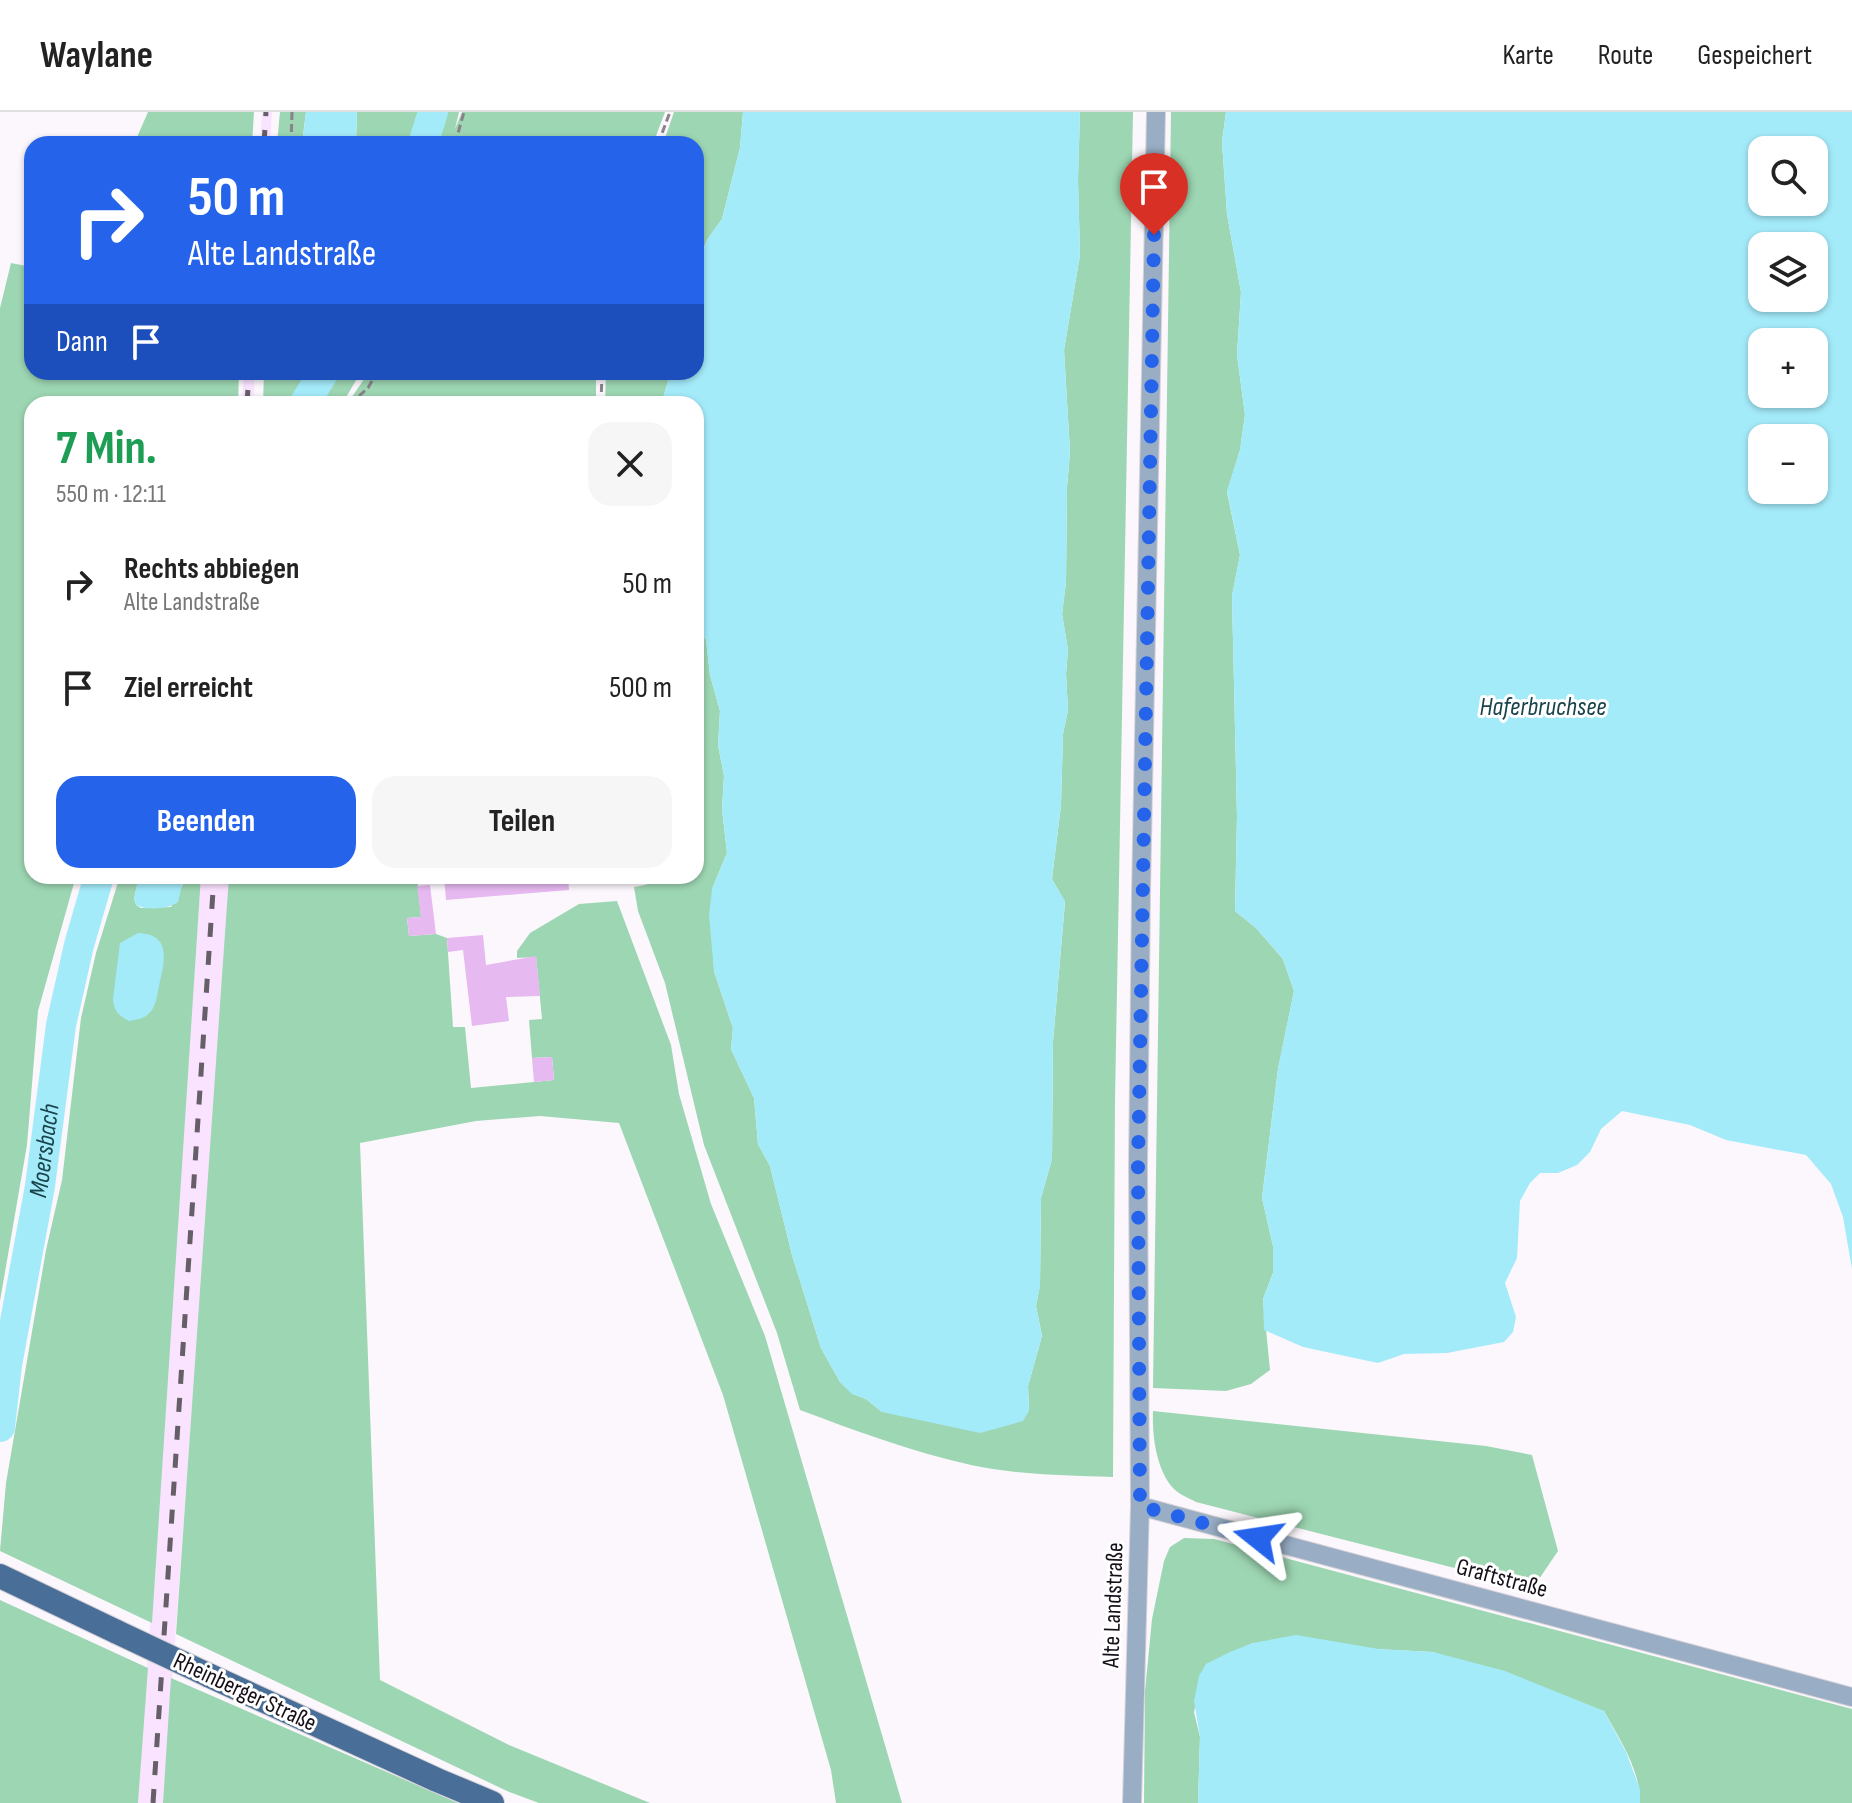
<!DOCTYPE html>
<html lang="de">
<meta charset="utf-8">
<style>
body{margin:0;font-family:"Sofia Sans Condensed",sans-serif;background:#f6f6f6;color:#222;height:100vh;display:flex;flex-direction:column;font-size:30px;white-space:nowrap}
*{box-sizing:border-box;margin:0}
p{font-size:26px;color:#767676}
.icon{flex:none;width:44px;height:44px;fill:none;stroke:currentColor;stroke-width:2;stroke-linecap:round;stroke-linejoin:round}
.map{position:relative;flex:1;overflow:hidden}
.drawer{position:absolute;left:24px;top:284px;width:680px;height:488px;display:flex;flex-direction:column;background:#fff;border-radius:24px;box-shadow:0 2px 6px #0004}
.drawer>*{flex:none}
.banner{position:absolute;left:24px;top:24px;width:680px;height:244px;border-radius:24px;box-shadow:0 2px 6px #0004;background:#2563eb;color:#fff;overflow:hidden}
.tools{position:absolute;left:1748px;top:24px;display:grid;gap:16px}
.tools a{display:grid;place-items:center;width:80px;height:80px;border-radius:16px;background:#fff;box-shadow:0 2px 6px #0004;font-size:40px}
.pin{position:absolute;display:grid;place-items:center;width:68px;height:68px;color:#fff;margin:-82px -34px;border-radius:50% 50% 50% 0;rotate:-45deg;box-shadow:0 0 8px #0007}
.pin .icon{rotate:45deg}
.me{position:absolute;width:88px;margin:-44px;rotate:285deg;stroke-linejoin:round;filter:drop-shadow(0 0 6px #0008)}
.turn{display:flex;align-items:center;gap:28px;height:168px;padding:0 32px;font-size:36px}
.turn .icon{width:104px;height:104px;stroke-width:2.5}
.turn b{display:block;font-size:56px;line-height:68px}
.then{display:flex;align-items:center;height:76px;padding:0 32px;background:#0003;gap:16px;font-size:30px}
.round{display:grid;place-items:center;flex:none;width:84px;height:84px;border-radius:24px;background:#f6f6f6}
.summary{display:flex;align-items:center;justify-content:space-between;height:136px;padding:0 32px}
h1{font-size:48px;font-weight:700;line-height:60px;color:#1e9e55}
.primary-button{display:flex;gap:16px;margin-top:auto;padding:16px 32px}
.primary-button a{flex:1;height:92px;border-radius:24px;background:#2563eb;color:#fff;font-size:32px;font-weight:700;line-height:92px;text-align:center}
.primary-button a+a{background:#f6f6f6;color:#222}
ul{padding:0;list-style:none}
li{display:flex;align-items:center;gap:24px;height:104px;padding:0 32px}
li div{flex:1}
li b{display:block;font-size:30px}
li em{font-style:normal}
header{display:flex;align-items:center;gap:48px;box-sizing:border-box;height:112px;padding:0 40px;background:#fff;border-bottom:2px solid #e0e0e0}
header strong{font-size:38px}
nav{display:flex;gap:44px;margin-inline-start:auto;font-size:28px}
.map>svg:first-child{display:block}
.built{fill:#fae3ff}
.green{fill:#9dd6b2}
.water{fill:#a4ebfa;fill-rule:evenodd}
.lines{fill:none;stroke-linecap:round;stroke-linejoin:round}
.river{stroke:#a4ebfa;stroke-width:30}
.building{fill:#e7b9f1}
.minor-casing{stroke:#d7d2d8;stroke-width:20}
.major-casing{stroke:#d7d2d8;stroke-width:26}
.path{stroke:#89828a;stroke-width:3;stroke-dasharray:8 4;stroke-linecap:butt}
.minor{stroke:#99aec5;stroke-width:18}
.major{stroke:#496f98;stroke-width:24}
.rail{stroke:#665f67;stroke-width:5;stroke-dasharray:14 14;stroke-linecap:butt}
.major-bridge-casing{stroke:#d7d2d8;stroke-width:26;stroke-linecap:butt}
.major-bridge{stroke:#496f98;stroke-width:24}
.route{stroke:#2563eb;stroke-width:14;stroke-dasharray:0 25.2}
.labels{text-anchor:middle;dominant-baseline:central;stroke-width:6;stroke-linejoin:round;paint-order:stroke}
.street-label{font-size:24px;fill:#160e18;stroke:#fff}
.water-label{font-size:26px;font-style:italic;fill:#1a444c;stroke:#fff}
</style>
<header>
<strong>Waylane</strong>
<nav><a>Karte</a><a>Route</a><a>Gespeichert</a></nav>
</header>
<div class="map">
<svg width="1852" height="1691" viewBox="0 0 1852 1691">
<rect width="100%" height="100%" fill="#fcf7fd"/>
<path class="built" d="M 262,0 L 272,0 L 270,32 L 260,32 Z
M 244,260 L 255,260 L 253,292 L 242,292 Z
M 201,764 L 229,764 L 218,943 L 163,1691 L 138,1691 Z"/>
<path class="green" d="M 148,0 L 254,0 L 252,32 L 134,32 Z
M 280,0 L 306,0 L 302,32 L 277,32 Z
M 357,0 L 459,0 L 455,17 L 462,0 L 665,0 L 653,32 L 356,32 Z
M 674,0 L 743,0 L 740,36 L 722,107 L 707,128 L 699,147 L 696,180 L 696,32 L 663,32 Z
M 1080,0 L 1133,0 L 1115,988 L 1113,1365 C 1066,1363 1017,1363 971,1353 C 913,1340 856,1319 800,1298 L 777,1221 L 704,1033 L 665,871 L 638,799 L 634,775 C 659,771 670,764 696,764 L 696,513 L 706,528 L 710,563 L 720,599 L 718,633 L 724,664 L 722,697 L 727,741 L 712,777 L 714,859 L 733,916 L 731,937 L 754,986 L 758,1032 L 770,1054 L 792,1143 L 821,1236 L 840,1270 L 853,1282 L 866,1287 L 882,1300 L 1029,1299 L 1028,1274 L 1042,1224 L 1036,1194 L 1040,1173 L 1041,1086 L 1052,1047 L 1053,930 L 1065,790 L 1052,767 L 1061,693 L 1063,622 L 1068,598 L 1066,562 L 1068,538 L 1062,502 L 1066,470 L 1067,375 L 1070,340 L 1064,238 L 1080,143 L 1078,67 Z
M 1171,0 L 1226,0 L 1222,30 L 1227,102 L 1241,180 L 1237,243 L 1245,303 L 1240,338 L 1227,380 L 1240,443 L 1232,484 L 1237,704 L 1235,799 L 1256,816 L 1283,847 L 1294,879 L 1278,957 L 1262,1086 L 1273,1134 L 1273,1161 L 1263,1187 L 1270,1258 L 1251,1272 L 1226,1279 L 1153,1276 Z
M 11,151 L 32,155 L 32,260 L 239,260 L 238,292 L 32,292 L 32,764 L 76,764 L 38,899 L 27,1033 L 0,1189 L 0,196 Z
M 264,260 L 361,260 L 342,292 L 263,292 Z
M 369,260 L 596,260 L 596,292 L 347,292 Z
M 606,260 L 671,260 L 661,292 L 605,292 Z
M 120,764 L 139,764 L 134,787 L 136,793 L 141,796 L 171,795 L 183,772 L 184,764 L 201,764 L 152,1511 L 0,1439 L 6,1371 L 46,1138 L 62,1068 L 81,906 L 96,841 Z
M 229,764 L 417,764 L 421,805 L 407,806 L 409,824 L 436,822 L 447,826 L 453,915 L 465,915 L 471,976 L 554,968 L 552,945 L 532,946 L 529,908 L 542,907 L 536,845 L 517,846 L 517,839 L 530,821 L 579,792 L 617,789 L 671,933 L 679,982 L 711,1092 L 765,1224 L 902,1691 L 836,1691 L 831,1658 L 723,1283 L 619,1011 L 540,1004 L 476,1009 L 360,1031 L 380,1568 L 509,1633 L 650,1691 L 539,1691 L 507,1679 L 176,1522 Z
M 1153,1299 L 1486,1334 L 1532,1343 L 1558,1439 L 1533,1476 L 1196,1390 C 1189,1386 1180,1383 1174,1377 C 1156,1358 1152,1323 1153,1299 Z
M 1184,1426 L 1214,1427 L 1852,1597 L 1852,1691 L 1640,1691 C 1641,1658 1619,1627 1604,1599 L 1433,1540 L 1253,1531 L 1206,1553 L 1194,1600 L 1200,1625 L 1198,1691 L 1144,1691 L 1145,1579 L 1152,1507 L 1164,1449 L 1170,1435 Z
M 0,1488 L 148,1556 L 138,1691 L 0,1691 Z
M 171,1566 L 458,1691 L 163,1691 Z"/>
<path class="water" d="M 306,0 L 357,0 L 356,32 L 302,32 Z
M 743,0 L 1080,0 L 1078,67 L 1080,143 L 1064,238 L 1070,340 L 1067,375 L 1066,470 L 1062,502 L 1068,538 L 1066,562 L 1068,598 L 1063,622 L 1061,693 L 1052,767 L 1065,789 L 1053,930 L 1052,1047 L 1041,1086 L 1040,1174 L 1036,1194 L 1042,1224 L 1028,1274 L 1029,1299 L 1023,1309 L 980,1321 L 882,1300 L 866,1287 L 852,1282 L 840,1270 L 821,1236 L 792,1143 L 770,1054 L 758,1032 L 754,986 L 731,937 L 733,916 L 714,859 L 709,803 L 712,777 L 727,741 L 722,697 L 724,664 L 718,633 L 720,599 L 710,563 L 706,528 L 696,513 L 696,292 L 661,292 L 671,260 L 696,260 L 696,180 L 699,148 L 707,128 L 722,107 L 740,36 Z
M 1226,0 L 1852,0 L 1852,1157 L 1843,1105 L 1831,1072 L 1806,1043 L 1726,1028 L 1690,1013 L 1622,999 L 1601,1017 L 1590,1040 L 1577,1053 L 1558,1061 L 1540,1061 L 1530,1071 L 1520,1089 L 1517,1146 L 1505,1171 L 1516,1205 L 1513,1220 L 1504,1230 L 1447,1241 L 1404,1242 L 1378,1251 L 1303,1235 L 1264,1218 L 1263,1187 L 1273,1161 L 1273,1134 L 1262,1086 L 1278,957 L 1294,879 L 1283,847 L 1256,816 L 1235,799 L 1237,704 L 1232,484 L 1240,443 L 1227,379 L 1240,338 L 1245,303 L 1237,243 L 1241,180 L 1227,102 L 1222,30 ZM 1814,38 L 1814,90 L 1762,90 L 1762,38 ZM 1814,134 L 1814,186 L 1762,186 L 1762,134 ZM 1814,230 L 1814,282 L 1762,282 L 1762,230 ZM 1814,326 L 1814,378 L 1762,378 L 1762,326 Z
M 139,764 L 184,764 L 178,790 C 168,797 148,799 136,793 L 134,787 Z
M 138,821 C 173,822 164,851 159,874 C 157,884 156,897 147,903 C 143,907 134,908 129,909 C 118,903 114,899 113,887 L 120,831 Z
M 1296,1523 L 1379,1537 L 1433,1540 L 1505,1559 L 1604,1599 L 1626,1640 L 1640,1677 L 1640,1691 L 1198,1691 L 1200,1625 L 1194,1589 L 1199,1564 L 1206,1552 L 1230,1540 L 1253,1531 Z"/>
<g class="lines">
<g class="river">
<path d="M 423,32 L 433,0"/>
<path d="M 304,292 L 324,260"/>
<path id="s1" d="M 0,1315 L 7,1253 L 40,1074 L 61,913 L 79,833 L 99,764"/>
</g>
</g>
<path class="building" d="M 444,764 L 568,764 L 569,778 L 446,788 Z
M 430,773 L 436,822 L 409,824 L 407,806 L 421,805 L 417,774 Z
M 483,823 L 486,853 L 536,844 L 540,884 L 506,885 L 509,909 L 472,914 L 463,838 L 448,840 L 447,826 Z
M 552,945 L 554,968 L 534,970 L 532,946 Z"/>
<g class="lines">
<defs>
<path id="minor" d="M 1140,1394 L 1852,1585
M 1132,1691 L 1140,1394 L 1138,1055 L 1141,782 L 1156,0"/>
<path id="major" d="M 0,1464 L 117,1520
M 208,1563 L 437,1668 L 492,1691"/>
</defs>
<use href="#minor" class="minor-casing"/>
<use href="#major" class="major-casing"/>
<path class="path" d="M 291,32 L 292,0
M 455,32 L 464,0
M 658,32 L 670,0
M 350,292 L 368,276 L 377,260
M 601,292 L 602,260"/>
<use href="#minor" class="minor"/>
<use href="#major" class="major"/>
<path class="rail" d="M 264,32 L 266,0
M 247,292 L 249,260
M 153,1691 L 214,764"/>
<defs>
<path id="major-bridge" d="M 117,1520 L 208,1563"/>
</defs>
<use href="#major-bridge" class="major-bridge-casing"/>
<use href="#major-bridge" class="major-bridge"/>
</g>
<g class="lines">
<path class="route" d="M 1154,123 L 1138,1055 L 1140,1394 L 1258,1426"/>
</g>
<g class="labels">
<g class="street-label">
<text transform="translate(1502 1466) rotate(15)">Graftstraße</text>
<text transform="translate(1113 1493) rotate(-88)">Alte Landstraße</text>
<text transform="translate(245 1580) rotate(25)">Rheinberger Straße</text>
</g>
<g class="water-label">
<text x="1543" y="595">Haferbruchsee</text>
<text stroke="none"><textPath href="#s1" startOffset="280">Moersbach</textPath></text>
</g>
</g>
</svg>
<div class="tools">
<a><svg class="icon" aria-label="search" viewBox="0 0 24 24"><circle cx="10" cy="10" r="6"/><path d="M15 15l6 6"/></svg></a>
<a><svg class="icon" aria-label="layers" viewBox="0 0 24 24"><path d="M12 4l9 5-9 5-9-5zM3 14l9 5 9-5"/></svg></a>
<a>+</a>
<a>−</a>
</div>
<div class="pin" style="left:1154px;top:123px;background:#d93025"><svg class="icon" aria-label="arrive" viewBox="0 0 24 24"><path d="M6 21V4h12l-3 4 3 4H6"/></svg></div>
<svg class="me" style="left:1258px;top:1426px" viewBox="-20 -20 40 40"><path d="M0-17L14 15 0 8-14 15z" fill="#2563eb" stroke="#fff" stroke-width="4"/></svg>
<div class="banner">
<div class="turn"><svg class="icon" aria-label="right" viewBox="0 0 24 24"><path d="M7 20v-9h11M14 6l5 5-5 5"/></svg><div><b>50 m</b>Alte Landstraße</div></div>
<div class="then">Dann<svg class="icon" aria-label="arrive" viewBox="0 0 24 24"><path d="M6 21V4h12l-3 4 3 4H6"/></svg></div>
</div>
<section class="drawer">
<div class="summary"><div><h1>7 Min.</h1><p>550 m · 12:11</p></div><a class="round"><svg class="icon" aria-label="close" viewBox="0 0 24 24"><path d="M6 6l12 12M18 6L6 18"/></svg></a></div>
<ul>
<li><svg class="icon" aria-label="right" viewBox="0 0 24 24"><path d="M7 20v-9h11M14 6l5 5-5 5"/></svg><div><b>Rechts abbiegen</b><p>Alte Landstraße</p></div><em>50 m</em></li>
<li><svg class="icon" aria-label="arrive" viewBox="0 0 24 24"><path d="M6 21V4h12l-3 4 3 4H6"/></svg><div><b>Ziel erreicht</b></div><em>500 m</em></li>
</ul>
<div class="primary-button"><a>Beenden</a><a>Teilen</a></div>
</section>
</div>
